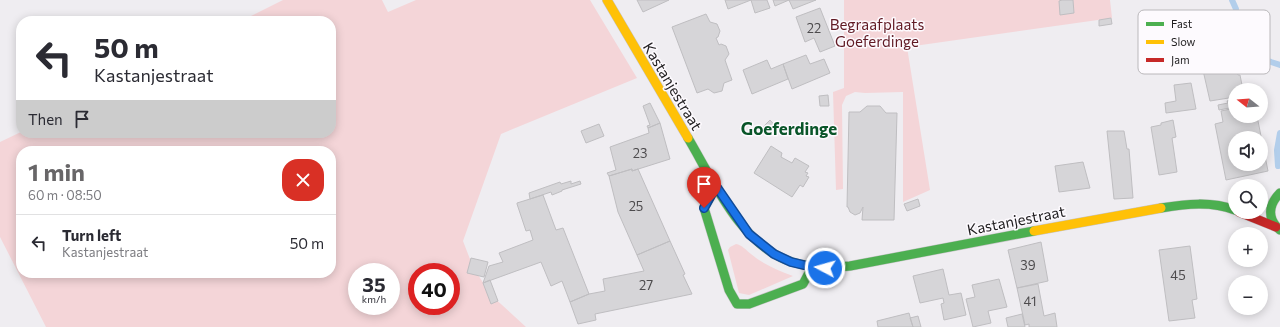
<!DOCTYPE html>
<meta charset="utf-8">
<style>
body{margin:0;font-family:Commissioner,sans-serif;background:#f7f7f7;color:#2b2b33;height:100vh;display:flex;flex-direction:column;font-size:15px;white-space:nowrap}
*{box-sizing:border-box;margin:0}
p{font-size:13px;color:#7c7c81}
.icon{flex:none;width:22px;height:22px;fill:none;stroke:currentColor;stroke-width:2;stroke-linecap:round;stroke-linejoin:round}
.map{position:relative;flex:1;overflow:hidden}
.panel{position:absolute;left:16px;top:146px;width:320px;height:132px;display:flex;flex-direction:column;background:#fff;border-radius:16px;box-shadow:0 2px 10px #0003}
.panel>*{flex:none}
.top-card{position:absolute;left:16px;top:16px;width:320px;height:122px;border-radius:16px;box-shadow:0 2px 10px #0003;background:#fff;color:#2b2b33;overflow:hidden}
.needle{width:26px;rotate:287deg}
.tools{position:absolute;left:1228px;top:83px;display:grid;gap:8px}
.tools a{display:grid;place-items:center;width:40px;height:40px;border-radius:50%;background:#fff;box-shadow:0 2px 10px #0003;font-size:20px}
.speed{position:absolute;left:348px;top:263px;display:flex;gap:8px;font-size:20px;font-weight:700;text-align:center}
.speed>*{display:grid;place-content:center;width:52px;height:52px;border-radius:50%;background:#fff;box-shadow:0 2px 10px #0003;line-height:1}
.speed small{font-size:10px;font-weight:400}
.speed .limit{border:6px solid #d22;background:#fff;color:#111}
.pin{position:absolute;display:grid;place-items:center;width:34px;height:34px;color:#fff;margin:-41px -17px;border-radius:50% 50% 50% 0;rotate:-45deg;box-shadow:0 0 4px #0007}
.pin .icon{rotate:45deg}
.me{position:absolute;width:44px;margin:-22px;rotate:276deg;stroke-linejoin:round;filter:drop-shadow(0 0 3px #0008)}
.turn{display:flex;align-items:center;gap:14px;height:84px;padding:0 12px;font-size:18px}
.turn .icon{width:52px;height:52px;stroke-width:2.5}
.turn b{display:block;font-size:28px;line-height:34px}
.then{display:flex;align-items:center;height:38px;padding:0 12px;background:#0003;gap:8px;font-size:15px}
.round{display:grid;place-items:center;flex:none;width:42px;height:42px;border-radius:16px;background:#f7f7f7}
.head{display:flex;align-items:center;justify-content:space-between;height:68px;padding:0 12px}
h1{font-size:24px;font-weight:700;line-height:30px;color:#686668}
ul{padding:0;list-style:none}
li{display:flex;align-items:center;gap:12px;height:56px;padding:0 12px;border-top:1px solid #e1e1e2}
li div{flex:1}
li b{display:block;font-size:15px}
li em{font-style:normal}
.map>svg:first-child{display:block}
.green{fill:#f4d5d8;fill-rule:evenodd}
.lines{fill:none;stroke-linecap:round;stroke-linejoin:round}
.stream{stroke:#b2ceeb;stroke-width:6}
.building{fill:#d6d5d8;stroke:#bfbec1;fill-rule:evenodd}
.fast-casing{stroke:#c6c4c7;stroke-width:10}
.slow-casing{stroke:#c6c4c7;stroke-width:10}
.jam-casing{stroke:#c6c4c7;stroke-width:10}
.fast{stroke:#4caf50;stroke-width:9}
.slow{stroke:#ffc107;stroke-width:9}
.jam{stroke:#c62828;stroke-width:9}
.route-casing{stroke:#114b97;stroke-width:10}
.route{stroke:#1a73e8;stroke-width:7}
.labels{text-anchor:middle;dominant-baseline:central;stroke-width:3;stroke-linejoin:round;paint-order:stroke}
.number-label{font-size:13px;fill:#4d4b4d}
.park-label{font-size:15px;fill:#601923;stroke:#fdfafe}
.street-label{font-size:15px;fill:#1f1d1f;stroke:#fdfafe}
.quarter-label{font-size:17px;font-weight:bold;fill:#095529;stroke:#fdfafe}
.key{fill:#fdfafe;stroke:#bab8bb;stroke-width:1}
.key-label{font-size:11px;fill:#1f1d1f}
</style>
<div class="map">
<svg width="1280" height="327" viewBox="0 0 1280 327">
<rect width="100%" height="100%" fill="#efedf1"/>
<path class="green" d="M 283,0 L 382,0 L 388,12 L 416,0 L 590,0 L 637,78 L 501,134 L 463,241 L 473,267 L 491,295 L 526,327 L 46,327 L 0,237 L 0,142 L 21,132 L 21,133 L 331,133 L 331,21 L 241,21 ZM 21,151 L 331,151 L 331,273 L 21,273 ZM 357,272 L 391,272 L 391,306 L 357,306 ZM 417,272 L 451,272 L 451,306 L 417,306 Z
M 844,0 L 1110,0 L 1112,18 L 907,47 L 930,190 L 903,202 L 903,92 L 865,93 L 855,92 L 846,96 L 842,105 L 843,189 L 836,190 L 833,92 L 844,88 Z
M 736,244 C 742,245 746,250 751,254 C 764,265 778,270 793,276 L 749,295 L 739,293 L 728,250 L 730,247 Z"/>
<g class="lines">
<path class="stream" d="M 1232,0 L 1236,9 L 1235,17 L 1237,24 L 1246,45 L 1259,57 L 1271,62 L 1280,65
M 1278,166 L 1277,150 L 1280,133"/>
</g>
<path class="building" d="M 637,0 L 669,0 L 643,12 Z
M 725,0 L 767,0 L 770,8 L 755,13 L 751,0 L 728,9 Z
M 773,0 L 816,0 L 793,9 L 789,0 L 775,6 Z
M 1062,0 L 1073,0 L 1074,13 L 1060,15 L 1059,1 Z
M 820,8 L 835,46 L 820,52 L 814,38 L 805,42 L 796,17 Z
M 706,14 L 710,22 L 717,24 L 720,31 L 718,37 L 716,38 L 719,45 L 721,44 L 726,46 L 729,54 L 725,60 L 732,80 L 724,83 L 722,91 L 714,93 L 708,89 L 697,93 L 672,27 Z
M 1111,18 L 1112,24 L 1099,26 L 1099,20 Z
M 1230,51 L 1233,64 L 1235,63 L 1238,75 L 1240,75 L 1243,90 L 1235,90 L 1235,97 L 1210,101 L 1200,57 Z
M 806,55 L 810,64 L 824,59 L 830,73 L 792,89 L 783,64 Z
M 767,60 L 771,69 L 783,64 L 788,79 L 752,94 L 743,70 Z
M 1191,83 L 1196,109 L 1166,113 L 1165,103 L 1176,101 L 1174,85 Z
M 828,95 L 829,106 L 820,106 L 819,96 Z
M 1235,99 L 1235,107 L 1219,110 L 1218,105 L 1228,103 L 1227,101 Z
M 650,103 L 660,123 L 648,128 L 647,126 L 650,125 L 643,106 Z
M 867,106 L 880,106 L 886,113 L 897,113 L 894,220 L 862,220 L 863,207 L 860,213 L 855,215 L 850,212 L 848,207 L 847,207 L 849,112 L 860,112 Z
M 1235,108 L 1235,116 L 1247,116 L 1247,118 L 1257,116 L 1268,171 L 1226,180 L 1215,124 L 1223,122 L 1221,111 ZM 1235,138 L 1261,138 L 1261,164 L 1235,164 Z
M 770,120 L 778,129 L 771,136 L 763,127 Z
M 1173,120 L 1176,137 L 1172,138 L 1177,172 L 1159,175 L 1151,127 L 1161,125 L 1161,123 Z
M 660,123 L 670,159 L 632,171 L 632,169 L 609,176 L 607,173 L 616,170 L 610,147 L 649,133 L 648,128 Z
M 599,124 L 604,136 L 586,143 L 581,131 Z
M 1107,131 L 1124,131 L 1127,149 L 1129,149 L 1133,198 L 1114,199 Z
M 771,146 L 782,153 L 781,157 L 792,163 L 795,158 L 809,166 L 805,172 L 808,173 L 806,176 L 809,177 L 803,187 L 800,185 L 792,197 L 754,173 Z
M 1083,162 L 1090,188 L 1059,192 L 1055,166 Z
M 632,169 L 632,171 L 638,169 L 670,241 L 637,255 L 618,212 L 609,176 Z
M 571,181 L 571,184 L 580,181 L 581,184 L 562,190 L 562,191 L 552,195 L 551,192 L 530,199 L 529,193 L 560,182 L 561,184 Z
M 543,195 L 556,230 L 563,228 L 589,294 L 570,302 L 562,281 L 551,286 L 541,262 L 483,283 L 489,266 L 503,262 L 499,253 L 533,240 L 530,230 L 526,231 L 517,204 L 517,203 Z
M 918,199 L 920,206 L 907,211 L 904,204 Z
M 670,241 L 685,274 L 683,275 L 692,294 L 595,314 L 596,320 L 578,324 L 570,302 L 589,294 L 605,291 L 603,279 L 644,271 L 637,255 Z
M 1041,242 L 1048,281 L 1017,288 L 1008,250 Z
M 1190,246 L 1197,299 L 1192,300 L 1195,318 L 1169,321 L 1159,250 Z
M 471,258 L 488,262 L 484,277 L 467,273 Z
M 943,269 L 949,295 L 961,293 L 966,315 L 944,320 L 941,304 L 944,303 L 943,298 L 920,303 L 913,276 Z
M 999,279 L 1007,307 L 988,311 L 991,323 L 973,327 L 966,299 L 975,297 L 972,285 Z
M 490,280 L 498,301 L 491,304 L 483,283 Z
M 1038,284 L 1044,316 L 1055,313 L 1057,327 L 1029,327 L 1029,324 L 1025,325 L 1017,288 Z
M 909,313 L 913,327 L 878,327 L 877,321 Z
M 1022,314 L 1025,327 L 1008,327 L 1006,318 Z
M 918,316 L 921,327 L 913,327 L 910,318 Z"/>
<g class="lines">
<defs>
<path id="fast" d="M 688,138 C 713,180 741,246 792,262 C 811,268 831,268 850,266 L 1034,231
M 716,186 L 704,208 L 729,290 L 737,304 L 749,304 L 803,284 L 812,267
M 1280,193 C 1268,205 1267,219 1280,230
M 1161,208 C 1186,204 1211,201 1235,210"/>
<path id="slow" d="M 607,0 L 688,138
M 1034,231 L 1161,208"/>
<path id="jam" d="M 1239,212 L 1276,227"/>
</defs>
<use href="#fast" class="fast-casing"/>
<use href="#slow" class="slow-casing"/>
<use href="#jam" class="jam-casing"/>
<use href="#fast" class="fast"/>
<use href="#slow" class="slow"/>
<use href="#jam" class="jam"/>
</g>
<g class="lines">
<defs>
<path id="route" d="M 704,208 L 716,186 L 749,234 L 774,254 L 791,262 L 812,267 L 825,268"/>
</defs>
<use href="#route" class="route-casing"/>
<use href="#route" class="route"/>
</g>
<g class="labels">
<g class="number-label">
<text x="814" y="28">22</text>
<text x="640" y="153">23</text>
<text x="636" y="206">25</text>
<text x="1028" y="265">39</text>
<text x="1178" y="275">45</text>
<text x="646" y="285">27</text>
<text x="1030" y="301">41</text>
</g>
<g class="park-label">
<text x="877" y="24">Begraafplaats<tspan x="877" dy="17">Goeferdinge</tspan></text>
</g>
<g class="street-label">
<text transform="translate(673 86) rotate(59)">Kastanjestraat</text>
<text transform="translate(1016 220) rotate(-11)">Kastanjestraat</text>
</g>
<g class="quarter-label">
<text x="789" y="128">Goeferdinge</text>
</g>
</g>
<rect x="1138" y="10" width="132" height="64" rx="6" class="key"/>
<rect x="1146" y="22" width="18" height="4" fill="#4caf50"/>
<rect x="1146" y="40" width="18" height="4" fill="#ffc107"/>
<rect x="1146" y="58" width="18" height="4" fill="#c62828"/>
<g class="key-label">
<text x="1171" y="28">Fast</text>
<text x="1171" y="46">Slow</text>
<text x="1171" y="64">Jam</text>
</g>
</svg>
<div class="tools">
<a><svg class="needle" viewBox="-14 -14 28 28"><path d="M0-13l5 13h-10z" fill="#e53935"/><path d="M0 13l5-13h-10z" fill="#7c7c81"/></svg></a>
<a><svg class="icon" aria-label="sound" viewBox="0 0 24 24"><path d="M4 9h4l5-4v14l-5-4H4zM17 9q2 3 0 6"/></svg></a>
<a><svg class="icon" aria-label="search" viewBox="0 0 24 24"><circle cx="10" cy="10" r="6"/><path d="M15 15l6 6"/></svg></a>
<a>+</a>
<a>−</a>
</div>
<div class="speed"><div>35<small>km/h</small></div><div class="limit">40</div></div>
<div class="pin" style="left:704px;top:208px;background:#d93025"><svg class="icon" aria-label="arrive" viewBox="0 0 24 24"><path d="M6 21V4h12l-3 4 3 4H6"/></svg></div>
<svg class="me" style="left:825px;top:268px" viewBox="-20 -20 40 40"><circle r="17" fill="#1a73e8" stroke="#fff" stroke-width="3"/><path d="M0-11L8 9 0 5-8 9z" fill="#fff"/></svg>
<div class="top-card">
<div class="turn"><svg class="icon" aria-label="left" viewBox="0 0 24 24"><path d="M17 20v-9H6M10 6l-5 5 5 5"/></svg><div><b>50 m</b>Kastanjestraat</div></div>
<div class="then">Then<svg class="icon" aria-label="arrive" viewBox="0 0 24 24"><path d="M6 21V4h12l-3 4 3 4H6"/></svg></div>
</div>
<section class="panel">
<div class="head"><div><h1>1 min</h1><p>60 m · 08:50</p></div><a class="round" style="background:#d93025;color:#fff"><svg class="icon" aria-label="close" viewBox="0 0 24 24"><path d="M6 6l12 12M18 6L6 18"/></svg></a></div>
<ul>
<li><svg class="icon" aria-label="left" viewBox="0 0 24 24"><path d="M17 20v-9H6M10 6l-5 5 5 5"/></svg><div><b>Turn left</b><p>Kastanjestraat</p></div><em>50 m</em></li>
</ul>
</section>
</div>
